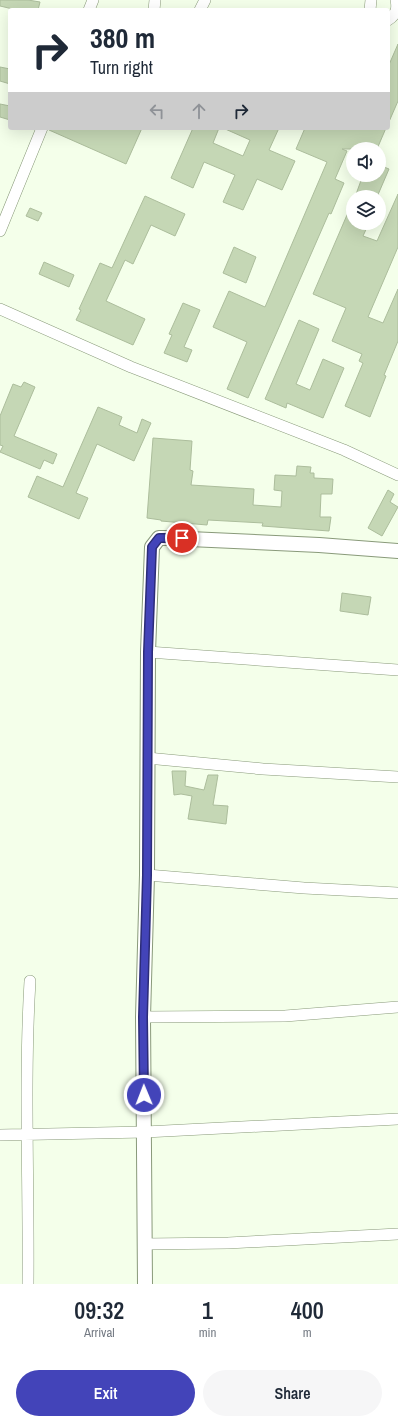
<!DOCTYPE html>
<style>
body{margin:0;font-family:"Archivo Narrow",sans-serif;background:#f6f6f7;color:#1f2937;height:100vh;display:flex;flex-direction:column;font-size:15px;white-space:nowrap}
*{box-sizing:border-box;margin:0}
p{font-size:13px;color:#747a83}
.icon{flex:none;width:22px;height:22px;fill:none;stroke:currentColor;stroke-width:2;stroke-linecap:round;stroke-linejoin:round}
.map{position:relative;height:1284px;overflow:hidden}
.side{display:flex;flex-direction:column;background:#fff;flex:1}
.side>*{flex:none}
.hud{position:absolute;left:8px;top:8px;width:382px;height:122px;border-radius:4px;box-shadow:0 4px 16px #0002;background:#fff;color:#1f2937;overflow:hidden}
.buttons{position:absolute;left:346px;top:142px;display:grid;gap:8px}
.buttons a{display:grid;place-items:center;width:40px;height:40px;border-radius:50%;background:#fff;box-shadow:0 4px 16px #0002;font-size:20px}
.pin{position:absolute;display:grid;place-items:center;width:34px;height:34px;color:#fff;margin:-17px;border:2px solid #fff;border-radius:50%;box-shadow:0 1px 4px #0007}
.me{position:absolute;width:44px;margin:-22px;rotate:359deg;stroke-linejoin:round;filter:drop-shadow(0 0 3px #0008)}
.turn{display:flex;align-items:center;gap:14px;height:84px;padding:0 16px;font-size:18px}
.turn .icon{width:52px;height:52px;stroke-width:2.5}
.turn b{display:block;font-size:28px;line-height:34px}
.lanes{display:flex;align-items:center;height:38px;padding:0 16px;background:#0003;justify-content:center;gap:20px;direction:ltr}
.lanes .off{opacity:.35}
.eta{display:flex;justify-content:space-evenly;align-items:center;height:68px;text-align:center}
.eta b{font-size:24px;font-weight:600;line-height:28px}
.cta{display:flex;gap:8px;margin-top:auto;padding:8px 16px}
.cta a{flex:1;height:46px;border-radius:24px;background:#4344b9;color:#fff;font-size:16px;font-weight:600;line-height:46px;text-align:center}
.cta a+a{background:#f6f6f7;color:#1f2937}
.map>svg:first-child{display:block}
.building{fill:#c5d7b5;stroke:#acbd9c}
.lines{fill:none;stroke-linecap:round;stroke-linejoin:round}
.minor-casing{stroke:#899a7a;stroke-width:12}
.major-casing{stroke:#899a7a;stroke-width:16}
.minor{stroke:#fff;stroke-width:11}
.major{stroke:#fff;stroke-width:14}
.route-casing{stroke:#2c2c78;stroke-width:10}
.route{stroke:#4344b9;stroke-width:7}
</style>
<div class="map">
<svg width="398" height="1284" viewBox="0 0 398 1284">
<rect width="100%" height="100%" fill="#f4ffea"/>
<path class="building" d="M 0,0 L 28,0 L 40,2 L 38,10 L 17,10 L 0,6 Z
M 398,44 L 398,101 L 388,124 L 388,67 Z
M 0,67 L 10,69 L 10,84 L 0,81 Z
M 0,104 L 10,106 L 10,120 L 0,117 Z
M 49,128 L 142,128 L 126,164 L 49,130 Z
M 193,128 L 219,128 L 213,143 L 243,156 L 250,140 L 223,128 L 279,128 L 269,150 L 295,161 L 282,190 L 257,179 L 243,210 L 223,202 L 235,175 L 204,162 L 193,188 L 171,178 Z
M 305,128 L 386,128 L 377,149 L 342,149 L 347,151 L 335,179 L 344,183 L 331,214 L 329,213 L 248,398 L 227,389 L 247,342 L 213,327 L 229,291 L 265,307 L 327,162 L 296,149 Z
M 379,165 L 389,169 L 377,197 L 355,197 L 363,175 L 379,175 Z
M 398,194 L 398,247 L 368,317 L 383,323 L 398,289 L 398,341 L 384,375 L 386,376 L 370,417 L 345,406 L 363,363 L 359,361 L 362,354 L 332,341 L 346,308 L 313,294 L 353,201 L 353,223 L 369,223 L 363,236 L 377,241 Z
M 145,196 L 185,214 L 175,236 L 151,225 L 133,264 L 125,260 L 106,301 L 145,319 L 133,345 L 76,320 L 81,310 L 79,309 L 100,263 L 112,268 Z
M 30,208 L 42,213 L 38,221 L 26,216 Z
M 234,247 L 256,257 L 246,283 L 223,273 Z
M 44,262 L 74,275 L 69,287 L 39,274 Z
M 183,303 L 200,310 L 184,347 L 192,350 L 187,362 L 164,353 L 172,335 L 169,334 Z
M 299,320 L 319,329 L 296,384 L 310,390 L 323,359 L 344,368 L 323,418 L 287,403 L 286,408 L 265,399 Z
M 24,382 L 35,387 L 14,436 L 57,454 L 53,464 L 44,460 L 40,469 L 0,452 L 3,446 L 0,445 L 0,416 L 13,384 L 21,387 Z
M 98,407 L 122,417 L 119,425 L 137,433 L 142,419 L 151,423 L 134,461 L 97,444 L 76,493 L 88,498 L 79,519 L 28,497 L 37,476 L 63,487 Z
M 153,438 L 192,441 L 190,470 L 193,471 L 191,485 L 254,489 L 253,505 L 281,507 L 282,491 L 274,490 L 275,475 L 296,476 L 297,466 L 311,467 L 310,473 L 314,473 L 314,478 L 333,479 L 332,494 L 321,494 L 320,517 L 331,517 L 329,531 L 262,526 L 263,523 L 208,520 L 207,525 L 161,521 L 161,520 L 147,518 Z
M 388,490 L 394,494 L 390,502 L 398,507 L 382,536 L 368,528 Z
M 342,593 L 371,597 L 368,615 L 340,611 Z
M 172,771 L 186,771 L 185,786 L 204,790 L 208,775 L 218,775 L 213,805 L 228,806 L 226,824 L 188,819 L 192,796 L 181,794 L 174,795 Z"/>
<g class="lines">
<defs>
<path id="minor" d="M 89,10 L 93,0
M 154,10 L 155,0
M 200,10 L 205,0
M 370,10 L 371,0
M 388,20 C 396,15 398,9 396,0
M 0,231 L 42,128
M 0,309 L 131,367 L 344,450 L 398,475
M 148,652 L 398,670
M 147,758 L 263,769 L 398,777
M 147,875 L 304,888 L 398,893
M 143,1017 L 285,1016 L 398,1007
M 0,1135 L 145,1132 L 398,1119
M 145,1244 L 228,1243 L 398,1234
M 28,1284 C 29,1183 24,1082 30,981"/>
<path id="major" d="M 145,1284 L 143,1017 L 147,875 L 148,652 L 152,547 L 159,538 L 167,538 L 319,545 L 398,551"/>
</defs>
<use href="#minor" class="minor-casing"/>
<use href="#major" class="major-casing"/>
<use href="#minor" class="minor"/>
<use href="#major" class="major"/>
</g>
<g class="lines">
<defs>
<path id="route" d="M 144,1095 L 143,1017 L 147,875 L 148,652 L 152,547 L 159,538 L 182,538"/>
</defs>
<use href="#route" class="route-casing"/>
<use href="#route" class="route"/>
</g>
</svg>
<div class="buttons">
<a><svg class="icon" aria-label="sound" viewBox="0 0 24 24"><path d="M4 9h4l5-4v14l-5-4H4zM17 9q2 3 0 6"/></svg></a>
<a><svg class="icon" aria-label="layers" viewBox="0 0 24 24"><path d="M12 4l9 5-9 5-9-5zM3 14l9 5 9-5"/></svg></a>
</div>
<div class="pin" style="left:182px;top:538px;background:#d93025"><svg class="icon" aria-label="arrive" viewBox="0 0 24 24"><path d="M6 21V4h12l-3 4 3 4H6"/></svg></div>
<svg class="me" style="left:144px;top:1095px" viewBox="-20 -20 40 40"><circle r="17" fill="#4344b9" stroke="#fff" stroke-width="3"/><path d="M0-11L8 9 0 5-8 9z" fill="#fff"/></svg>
<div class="hud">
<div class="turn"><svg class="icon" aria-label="right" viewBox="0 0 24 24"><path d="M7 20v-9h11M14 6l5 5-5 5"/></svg><div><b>380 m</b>Turn right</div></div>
<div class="lanes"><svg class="icon off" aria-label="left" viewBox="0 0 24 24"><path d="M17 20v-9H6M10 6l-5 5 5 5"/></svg><svg class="icon off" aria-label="ahead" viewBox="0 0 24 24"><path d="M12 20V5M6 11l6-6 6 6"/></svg><svg class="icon" aria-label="right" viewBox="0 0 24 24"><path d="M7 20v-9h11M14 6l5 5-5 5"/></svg></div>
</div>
</div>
<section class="side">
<div class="eta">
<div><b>09:32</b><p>Arrival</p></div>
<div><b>1</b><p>min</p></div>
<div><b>400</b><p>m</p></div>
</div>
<div class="cta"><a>Exit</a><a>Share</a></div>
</section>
